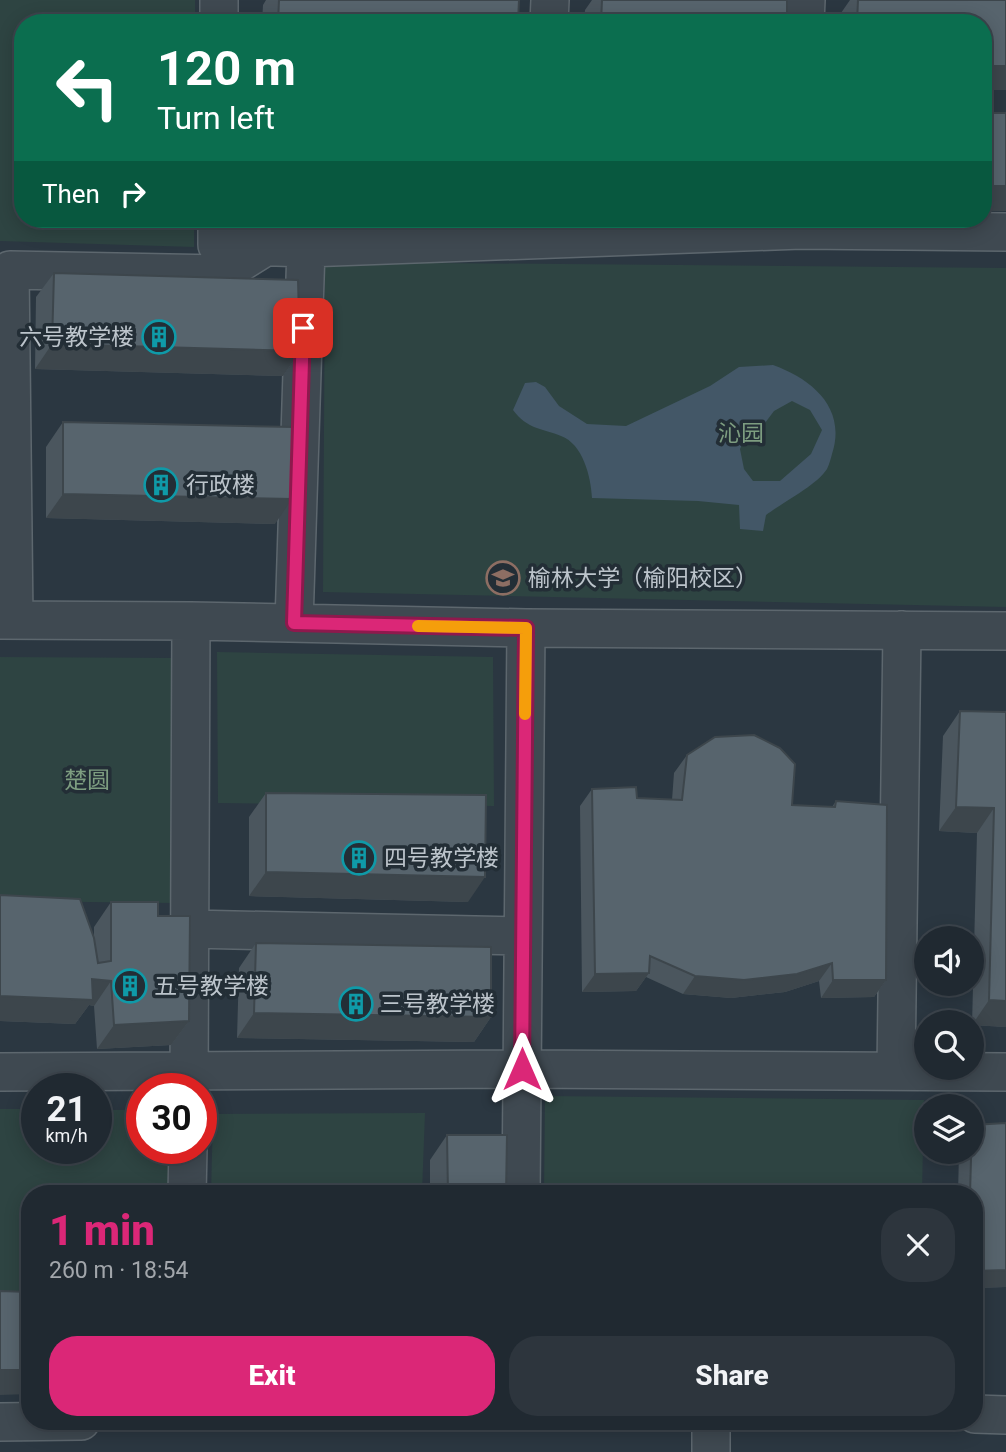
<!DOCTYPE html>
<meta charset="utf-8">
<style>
body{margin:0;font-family:Roboto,"Noto Sans SC",sans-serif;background:#2d353d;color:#f1f3f6;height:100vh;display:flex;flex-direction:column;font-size:26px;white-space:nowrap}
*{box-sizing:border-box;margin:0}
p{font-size:23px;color:#a2a6ab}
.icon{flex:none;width:38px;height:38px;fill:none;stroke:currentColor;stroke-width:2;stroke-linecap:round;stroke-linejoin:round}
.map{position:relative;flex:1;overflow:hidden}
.drawer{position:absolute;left:21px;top:1185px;width:962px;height:245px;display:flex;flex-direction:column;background:#202931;border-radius:28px;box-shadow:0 4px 18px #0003,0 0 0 2px #3d454d}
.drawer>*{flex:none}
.hud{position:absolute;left:14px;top:14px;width:978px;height:214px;border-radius:28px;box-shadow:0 4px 18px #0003,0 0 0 2px #3d454d;background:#0b6e4f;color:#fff;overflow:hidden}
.tools{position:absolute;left:914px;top:926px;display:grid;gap:14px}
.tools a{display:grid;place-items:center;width:70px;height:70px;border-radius:50%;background:#202931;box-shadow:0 4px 18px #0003,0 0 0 2px #3d454d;font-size:35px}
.speed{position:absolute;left:21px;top:1073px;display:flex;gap:14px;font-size:35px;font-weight:700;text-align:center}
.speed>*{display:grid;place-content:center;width:91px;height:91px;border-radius:50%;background:#202931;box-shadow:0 4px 18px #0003,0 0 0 2px #3d454d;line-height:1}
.speed small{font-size:18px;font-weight:400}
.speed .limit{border:10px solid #d22;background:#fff;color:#111}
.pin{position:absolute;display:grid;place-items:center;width:60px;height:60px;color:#fff;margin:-30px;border-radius:14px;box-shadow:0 4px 10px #0006}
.me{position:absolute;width:77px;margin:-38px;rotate:0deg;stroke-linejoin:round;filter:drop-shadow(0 0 5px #0008)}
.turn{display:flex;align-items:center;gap:24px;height:147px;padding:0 28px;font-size:32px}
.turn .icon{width:91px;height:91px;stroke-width:2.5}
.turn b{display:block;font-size:49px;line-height:60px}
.then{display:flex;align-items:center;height:66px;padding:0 28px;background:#0003;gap:14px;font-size:26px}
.round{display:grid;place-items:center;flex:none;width:74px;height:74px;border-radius:28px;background:#2d353d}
.headline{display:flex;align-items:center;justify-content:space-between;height:119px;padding:0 28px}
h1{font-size:42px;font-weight:800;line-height:52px;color:#db2777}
.primary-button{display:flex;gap:14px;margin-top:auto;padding:14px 28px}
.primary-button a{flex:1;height:80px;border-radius:28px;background:#db2777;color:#fff;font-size:28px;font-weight:800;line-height:80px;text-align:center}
.primary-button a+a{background:#2d353d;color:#f1f3f6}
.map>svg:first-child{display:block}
.green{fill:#2e4442}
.water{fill:#435767;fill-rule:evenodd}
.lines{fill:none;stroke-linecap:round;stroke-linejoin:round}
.minor-casing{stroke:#5d676e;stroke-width:40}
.minor{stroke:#3f4951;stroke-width:37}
.wall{fill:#4b565e}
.shaded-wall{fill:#3d464c}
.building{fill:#57646d;stroke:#3d464c;stroke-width:2}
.route-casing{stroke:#8e194d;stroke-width:18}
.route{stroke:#db2777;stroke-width:12}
.slow{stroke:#f59e0b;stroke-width:12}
.labels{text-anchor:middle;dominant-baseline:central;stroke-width:7;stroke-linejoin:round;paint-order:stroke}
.poi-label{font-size:23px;fill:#bcc4cb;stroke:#232e36;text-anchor:start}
.park-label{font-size:23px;fill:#7d9d80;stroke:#232e36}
</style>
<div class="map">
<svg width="1006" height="1452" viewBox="0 0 1006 1452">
<rect width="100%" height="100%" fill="#2b3741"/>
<path class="green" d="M 0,0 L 195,0 L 195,23 L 23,23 L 23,219 L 194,219 L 194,247 L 0,241 Z
M 325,262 L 1006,268 L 1006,607 L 323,592 Z
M 217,652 L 493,657 L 494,806 L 218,803 Z
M 0,657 L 174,658 L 174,903 L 0,901 Z
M 545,1096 L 924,1100 L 922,1193 L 544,1193 Z
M 0,1109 L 37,1109 L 37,1148 L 96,1148 L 96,1110 L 142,1110 L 142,1148 L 171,1148 L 171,1193 L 30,1194 L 30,1305 L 0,1305 Z
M 425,1113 L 422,1193 L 211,1193 L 213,1114 Z"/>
<path class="water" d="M 773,365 C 812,379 847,408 832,454 C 831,458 829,465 827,469 C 817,485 782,503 766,515 L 763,531 L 740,529 L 739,505 L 698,501 L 592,498 C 591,477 583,444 561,436 C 541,428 527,429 513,410 L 525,383 L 536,382 L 545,387 L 559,406 L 587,424 L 626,426 L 710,386 L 739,367 ZM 792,401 L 810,410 L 822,430 L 811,454 L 780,481 L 753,481 L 744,469 L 740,449 L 746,435 L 762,427 L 774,411 Z"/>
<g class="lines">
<defs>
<path id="minor" d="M 219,23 L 219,0
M 549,23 L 550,0
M 805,23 L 806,0
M 217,219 L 217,245 L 306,248 L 294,623
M 306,248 L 801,230 L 1006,232
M 0,620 L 191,621 L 526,628 L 1006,631
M 14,620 L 10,270 L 222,274 L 265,247
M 190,929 L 523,936
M 896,1071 L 902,630
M 0,1072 L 522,1069 L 1006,1072
M 189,1088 L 191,621
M 187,1194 L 188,1148
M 521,1194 L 526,628
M 975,1414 L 1006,1415
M 711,1421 L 711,1452
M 0,1422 L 81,1421"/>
</defs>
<use href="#minor" class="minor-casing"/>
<use href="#minor" class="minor"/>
</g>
<path class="wall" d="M 266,0 L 519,0 L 518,23 L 262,23 L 263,5 Z
M 592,0 L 787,0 L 787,23 L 584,23 L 585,10 Z
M 850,0 L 1006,0 L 984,23 L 841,23 L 841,13 Z
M 54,273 L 300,351 L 283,376 L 35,369 L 36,297 Z
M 63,422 L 275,524 L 46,518 L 46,447 Z
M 960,711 L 1006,712 L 1006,1027 L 972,1025 L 977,833 L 939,831 L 943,736 Z
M 687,755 L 792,805 L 832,807 L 836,801 L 886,980 L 874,997 L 821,998 L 819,981 L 785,992 L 731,998 L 683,994 L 646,977 L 636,991 L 582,992 L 580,806 L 592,789 L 637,798 L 672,800 L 674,773 Z
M 266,793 L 468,902 L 249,896 L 249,817 Z
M 0,895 L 94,937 L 94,927 L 111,902 L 158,916 L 189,1021 L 171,1045 L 97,1049 L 94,1006 L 89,1005 L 75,1024 L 0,1021 Z
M 256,943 L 491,1017 L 474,1042 L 237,1038 L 239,968 Z
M 1006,1123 L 1006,1287 L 975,1288 L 975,1194 L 958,1194 L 959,1152 L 971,1152 Z
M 447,1135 L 506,1194 L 430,1194 L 430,1160 Z"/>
<path class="shaded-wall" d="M 984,66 L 1006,66 L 1006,90 L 984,90 Z
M 984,186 L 1006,186 L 1006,211 L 984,211 Z
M 256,219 L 344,219 L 254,221 Z
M 52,344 L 300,351 L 283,376 L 35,369 Z
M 63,494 L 292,499 L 275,524 L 46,518 Z
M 956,807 L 994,808 L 977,833 L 939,831 Z
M 266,872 L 485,877 L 468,902 L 249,896 Z
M 832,963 L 819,981 L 785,992 L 731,998 L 683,994 L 695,976 Z
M 649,973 L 636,991 L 582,992 L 595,974 Z
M 92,979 L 111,981 L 94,1006 L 89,1005 L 75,1024 L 0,1021 L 0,996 Z
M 833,980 L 886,980 L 874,997 L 821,998 Z
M 989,1000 L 1006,1001 L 1006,1027 L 972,1025 Z
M 254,1013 L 491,1017 L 474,1042 L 237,1038 Z
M 189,1021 L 171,1045 L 97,1049 L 114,1025 Z
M 1006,1270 L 1006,1287 L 975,1288 L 975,1271 Z
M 0,1370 L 30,1370 L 30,1394 L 0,1395 Z"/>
<path class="building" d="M 279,0 L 519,0 L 518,23 L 278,23 Z
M 602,0 L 787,0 L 787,23 L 601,23 Z
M 858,0 L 1006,0 L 1006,66 L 984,66 L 984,23 L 857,23 Z
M 984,113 L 1006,113 L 1006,186 L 984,186 Z
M 54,273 L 298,280 L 300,351 L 52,344 Z
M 63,422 L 294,427 L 292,499 L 63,494 Z
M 960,711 L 1006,712 L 1006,1001 L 989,1000 L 994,808 L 956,807 Z
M 754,735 L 780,748 L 795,764 L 792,805 L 835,807 L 836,801 L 887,805 L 886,980 L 833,980 L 832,963 L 797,974 L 744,980 L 695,976 L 650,956 L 649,973 L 595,974 L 592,789 L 636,787 L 637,798 L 682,800 L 687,755 L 715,737 Z
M 266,793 L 486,795 L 485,877 L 266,872 Z
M 0,895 L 80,899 L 94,938 L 98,963 L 111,961 L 111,902 L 158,902 L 158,916 L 190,916 L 189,1021 L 114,1025 L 111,981 L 92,979 L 93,1000 L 0,996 Z
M 256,943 L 491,947 L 491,1017 L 254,1013 Z
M 1006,1123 L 1006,1270 L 975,1271 L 975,1194 L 970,1194 L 972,1125 Z
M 447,1135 L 507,1135 L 506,1194 L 448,1194 Z
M 0,1291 L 30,1292 L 30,1370 L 0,1370 Z"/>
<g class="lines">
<defs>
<path id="route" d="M 303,328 L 294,623 L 526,628 L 522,1069"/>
</defs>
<use href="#route" class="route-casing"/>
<use href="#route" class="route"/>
<path class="slow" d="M 418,626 L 526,628 L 525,714"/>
</g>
<defs>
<symbol id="building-ring" viewBox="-11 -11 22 22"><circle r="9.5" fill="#232e36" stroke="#0f9aa8" stroke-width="1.5"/><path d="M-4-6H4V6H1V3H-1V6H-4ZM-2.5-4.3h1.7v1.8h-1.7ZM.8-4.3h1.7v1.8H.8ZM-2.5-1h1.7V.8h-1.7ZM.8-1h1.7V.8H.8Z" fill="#0f9aa8"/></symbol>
<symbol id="university-ring" viewBox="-11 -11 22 22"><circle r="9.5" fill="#232e36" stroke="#8d6e63" stroke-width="1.5"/><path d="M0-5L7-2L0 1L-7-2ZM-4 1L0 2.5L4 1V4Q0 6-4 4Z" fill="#8d6e63"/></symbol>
</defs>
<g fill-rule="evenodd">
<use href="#building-ring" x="140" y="318" width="38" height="38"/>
<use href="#building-ring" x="142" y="466" width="38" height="38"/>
<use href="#university-ring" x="484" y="559" width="38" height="38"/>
<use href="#building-ring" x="340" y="839" width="38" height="38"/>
<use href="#building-ring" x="111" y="967" width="38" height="38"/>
<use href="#building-ring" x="337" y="985" width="38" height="38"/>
</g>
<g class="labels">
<g class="poi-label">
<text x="134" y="337" text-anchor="end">六号教学楼</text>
<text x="186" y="485">行政楼</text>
<text x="528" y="578">榆林大学（榆阳校区）</text>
<text x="384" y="858">四号教学楼</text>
<text x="154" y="986">五号教学楼</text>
<text x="380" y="1004">三号教学楼</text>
</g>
<g class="park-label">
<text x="741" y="433">沁园</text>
<text x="87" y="780">楚圆</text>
</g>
</g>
</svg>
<div class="tools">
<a><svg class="icon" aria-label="sound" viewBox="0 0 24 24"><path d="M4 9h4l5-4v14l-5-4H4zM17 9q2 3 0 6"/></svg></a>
<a><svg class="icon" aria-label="search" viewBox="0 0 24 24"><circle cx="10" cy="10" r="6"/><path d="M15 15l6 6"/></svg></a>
<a><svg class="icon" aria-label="layers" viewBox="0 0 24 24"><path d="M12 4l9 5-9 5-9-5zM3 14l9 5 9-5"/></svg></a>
</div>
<div class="speed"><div>21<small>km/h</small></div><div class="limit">30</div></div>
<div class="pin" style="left:303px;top:328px;background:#d93025"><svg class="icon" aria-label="arrive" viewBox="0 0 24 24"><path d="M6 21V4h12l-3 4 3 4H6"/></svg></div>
<svg class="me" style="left:522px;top:1069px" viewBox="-20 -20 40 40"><path d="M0-17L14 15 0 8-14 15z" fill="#db2777" stroke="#fff" stroke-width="4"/></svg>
<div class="hud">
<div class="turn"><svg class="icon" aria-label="left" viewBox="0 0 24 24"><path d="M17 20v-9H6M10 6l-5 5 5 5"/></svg><div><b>120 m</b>Turn left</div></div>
<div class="then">Then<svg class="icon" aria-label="right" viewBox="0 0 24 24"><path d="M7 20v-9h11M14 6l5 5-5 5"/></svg></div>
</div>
<section class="drawer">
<div class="headline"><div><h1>1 min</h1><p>260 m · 18:54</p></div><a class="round"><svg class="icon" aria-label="close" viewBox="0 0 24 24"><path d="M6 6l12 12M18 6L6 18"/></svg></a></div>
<div class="primary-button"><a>Exit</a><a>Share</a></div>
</section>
</div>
